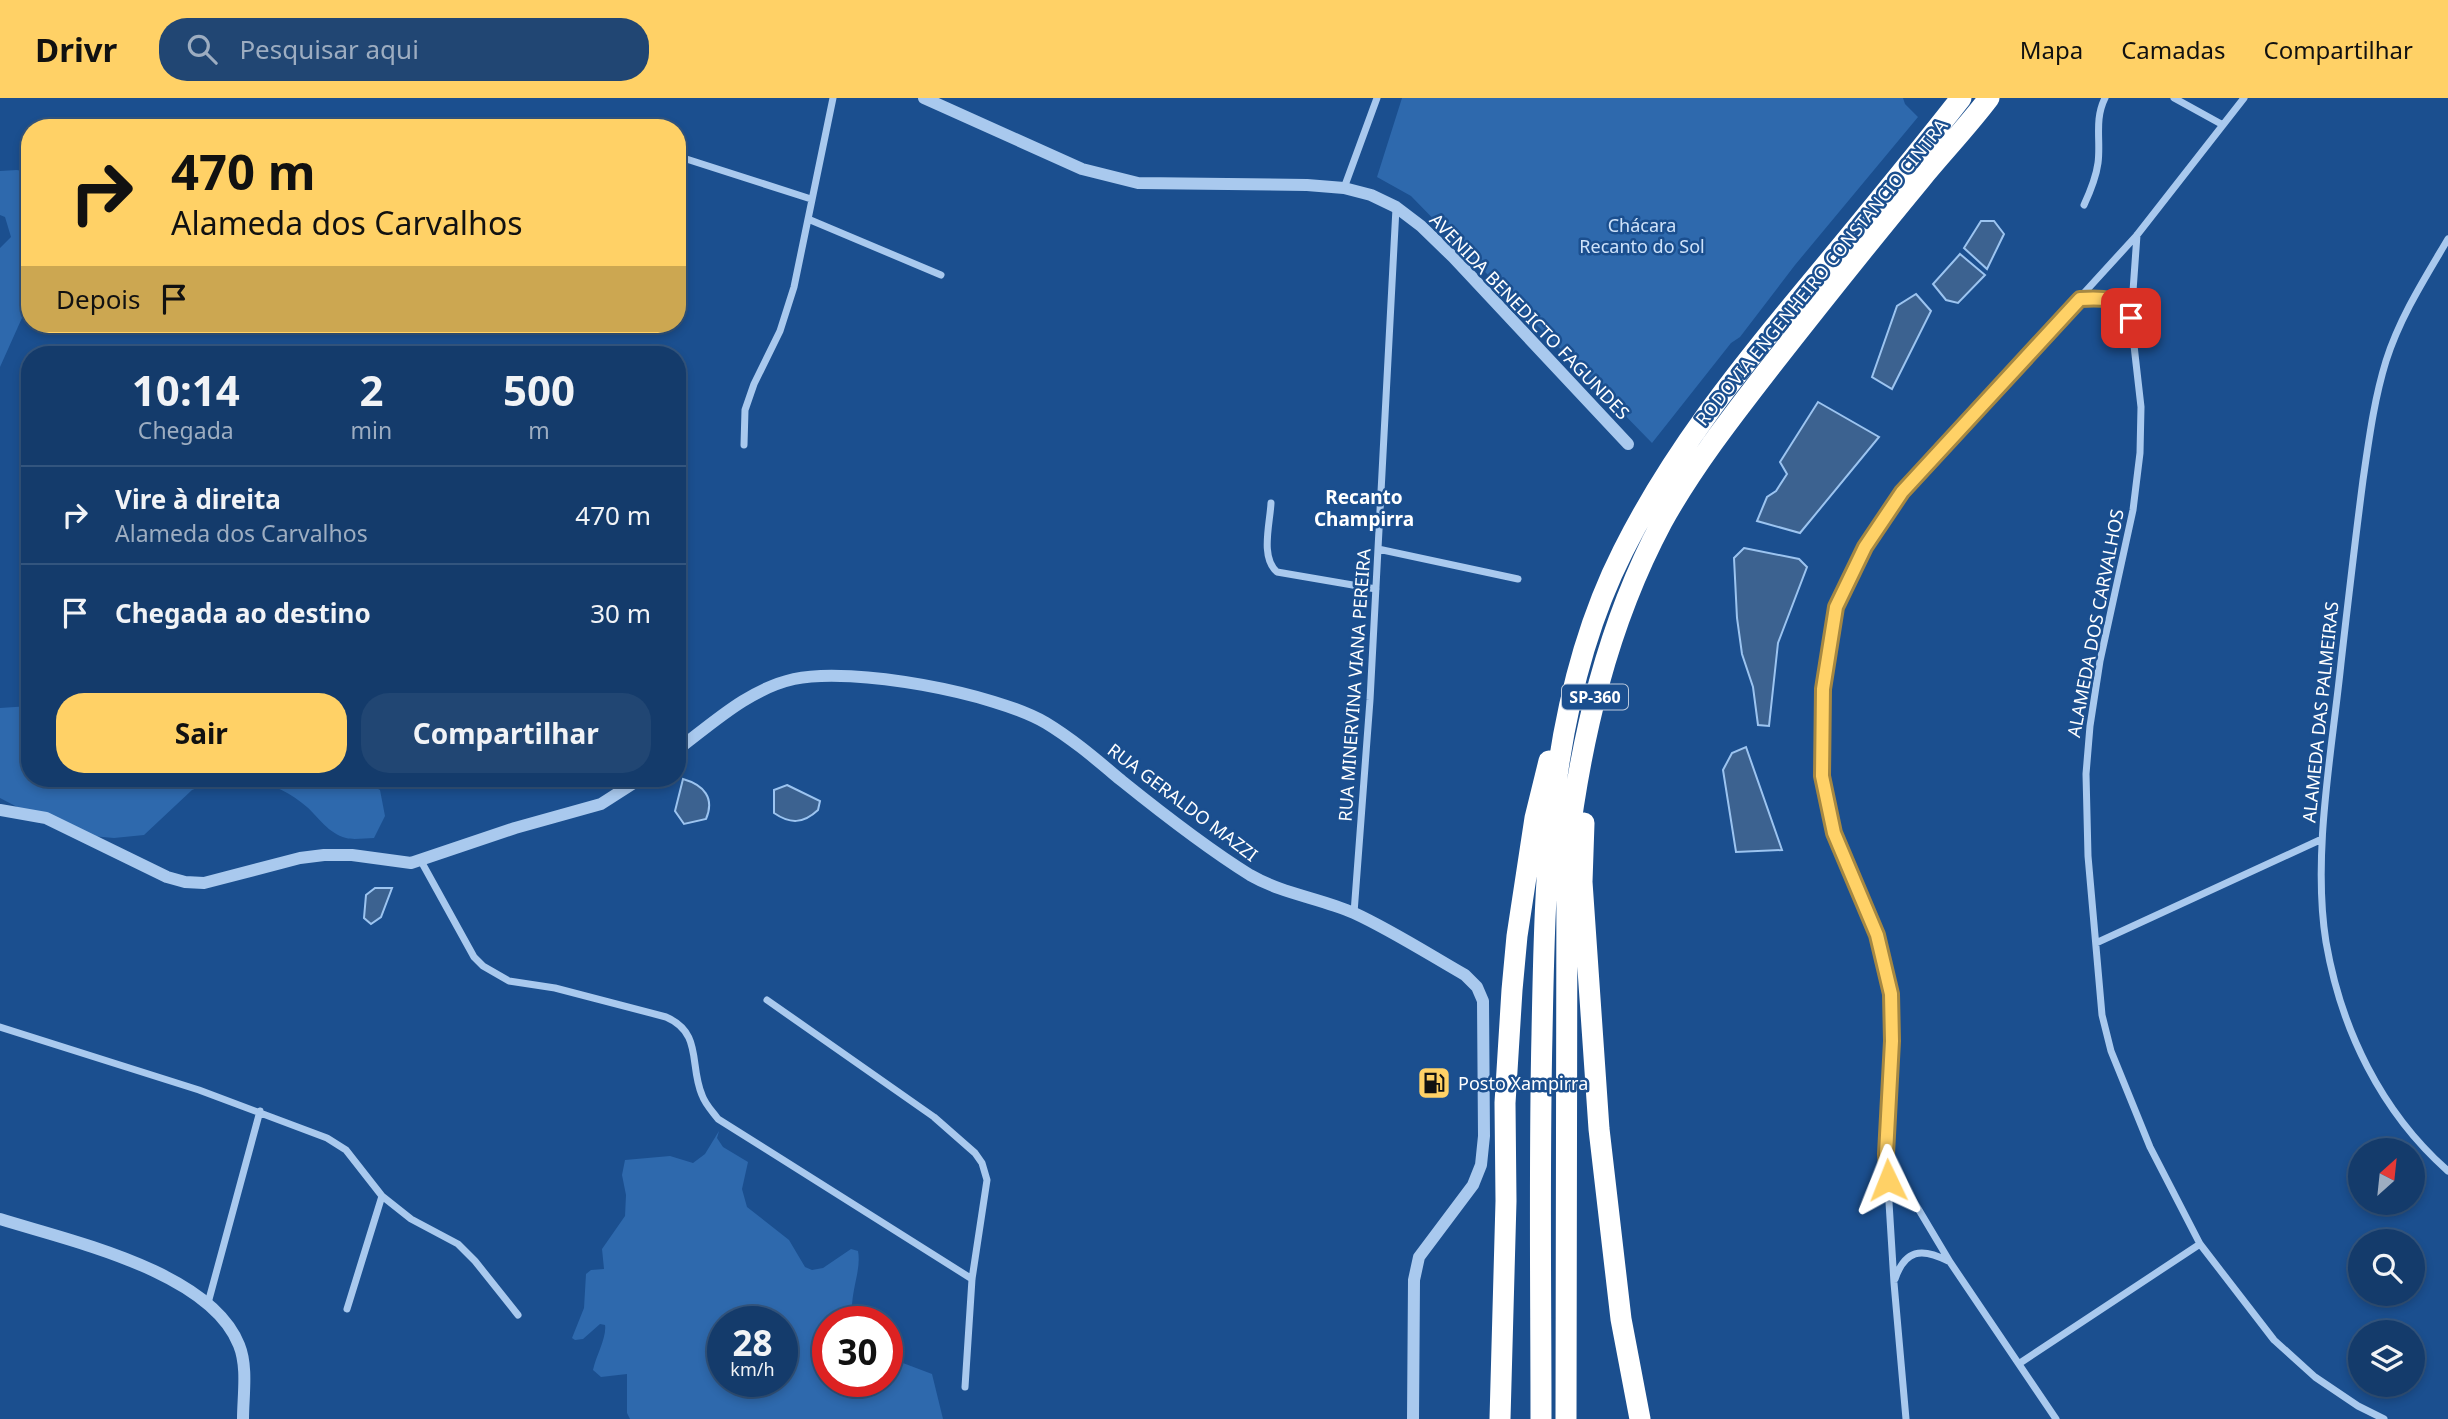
<!DOCTYPE html>
<html lang="pt">
<meta charset="utf-8">
<style>
body{margin:0;font-family:"Noto Sans",sans-serif;background:#214673;color:#f1f3f6;height:100vh;display:flex;flex-direction:column;font-size:26px;white-space:nowrap}
*{box-sizing:border-box;margin:0}
p{font-size:23px;color:#9dadc1}
.icon{flex:none;width:38px;height:38px;fill:none;stroke:currentColor;stroke-width:2;stroke-linecap:round;stroke-linejoin:round}
.map{position:relative;flex:1;overflow:hidden}
.details{position:absolute;left:21px;top:248px;width:665px;height:441px;display:flex;flex-direction:column;background:#143b6b;border-radius:28px;box-shadow:0 4px 10px #0003,0 0 0 2px #33557e}
.details>*{flex:none}
.banner{position:absolute;left:21px;top:21px;width:665px;height:214px;border-radius:28px;box-shadow:0 4px 10px #0003,0 0 0 2px #33557e;background:#ffd166;color:#111;overflow:hidden}
.needle{width:46px;rotate:27deg}
.buttons{position:absolute;left:2348px;top:1040px;display:grid;gap:14px}
.buttons a{display:grid;place-items:center;width:77px;height:77px;border-radius:50%;background:#143b6b;box-shadow:0 4px 10px #0003,0 0 0 2px #33557e;font-size:35px}
.speed{position:absolute;left:707px;top:1208px;display:flex;gap:14px;font-size:35px;font-weight:700;text-align:center}
.speed>*{display:grid;place-content:center;width:91px;height:91px;border-radius:50%;background:#143b6b;box-shadow:0 4px 10px #0003,0 0 0 2px #33557e;line-height:1}
.speed small{font-size:18px;font-weight:400}
.speed .limit{border:10px solid #d22;background:#fff;color:#111}
.pin{position:absolute;display:grid;place-items:center;width:60px;height:60px;color:#fff;margin:-30px;border-radius:14px;box-shadow:0 4px 10px #0006}
.me{position:absolute;width:77px;margin:-38px;rotate:358deg;stroke-linejoin:round;filter:drop-shadow(0 0 5px #0008)}
.turn{display:flex;align-items:center;gap:24px;height:147px;padding:0 35px;font-size:32px}
.turn .icon{width:91px;height:91px;stroke-width:2.5}
.turn b{display:block;font-size:49px;line-height:60px}
.then{display:flex;align-items:center;height:66px;padding:0 35px;background:#0003;gap:14px;font-size:26px}
.eta{display:flex;justify-content:space-evenly;align-items:center;height:119px;text-align:center}
.eta b{font-size:42px;font-weight:700;line-height:49px}
.primary-button{display:flex;gap:14px;margin-top:auto;padding:14px 35px}
.primary-button a{flex:1;height:80px;border-radius:28px;background:#ffd166;color:#111;font-size:28px;font-weight:700;line-height:80px;text-align:center}
.primary-button a+a{background:#214673;color:#f1f3f6}
ul{padding:0;list-style:none}
li{display:flex;align-items:center;gap:21px;height:98px;padding:0 35px;border-top:2px solid #33557e}
li div{flex:1}
li b{display:block;font-size:26px}
li em{font-style:normal}
header{display:flex;align-items:center;gap:42px;box-sizing:border-box;height:98px;padding:0 35px;background:#ffd166;color:#111}
header strong{font-size:33px}
nav{display:flex;gap:38px;margin-inline-start:auto;font-size:24px}
.search{width:490px;height:63px;background:#214673;display:flex;align-items:center;gap:18px;box-sizing:border-box;padding:0 24px;border-radius:28px;color:#9dadc1;font-size:26px}
.map>svg:first-child{display:block}
.green{fill:#2e69ad;fill-rule:evenodd}
.water{fill:#3c6290;stroke:#9cc4f0;stroke-width:2}
.lines{fill:none;stroke-linecap:round;stroke-linejoin:round}
.minor{stroke:#a9c9ee;stroke-width:7}
.tertiary{stroke:#a9c9ee;stroke-width:12}
.motorway{stroke:#fff;stroke-width:21}
.route-casing{stroke:#a68842;stroke-width:18}
.route{stroke:#ffd166;stroke-width:12}
.labels{text-anchor:middle;dominant-baseline:central;stroke-width:5;stroke-linejoin:round;paint-order:stroke}
.shield{fill:#1b4f8f;stroke:#bbcadd;stroke-width:2}
.shield-label{font-size:16px;font-weight:bold;fill:#fff}
.park-label{font-size:18px;fill:#cfe3fa;stroke:#1b4f8f}
.street-label{font-size:18px;fill:#fff;stroke:#1b4f8f}
.poi-label{font-size:18px;fill:#fff;stroke:#1b4f8f;text-anchor:start}
.neighbourhood-label{font-size:19px;font-weight:bold;fill:#fff;stroke:#1b4f8f}
</style>
<header>
<strong>Drivr</strong>
<div class="search"><svg class="icon" aria-label="search" viewBox="0 0 24 24"><circle cx="10" cy="10" r="6"/><path d="M15 15l6 6"/></svg>Pesquisar aqui</div>
<nav><a>Mapa</a><a>Camadas</a><a>Compartilhar</a></nav>
</header>
<div class="map">
<svg width="2448" height="1321" viewBox="0 0 2448 1321">
<rect width="100%" height="100%" fill="#1b4f8f"/>
<path class="green" d="M 1402,0 L 1903,0 L 1905,6 L 1918,19 L 1795,167 L 1740,239 L 1731,245 L 1652,345 L 1411,98 L 1377,79 Z
M 17,72 L 30,75 L 30,202 L 0,269 L 0,150 L 11,139 L 5,119 L 0,117 L 0,73 Z
M 30,608 L 30,681 L 220,681 L 192,692 L 144,737 L 114,740 L 69,736 L 0,700 L 0,610 Z
M 248,681 L 359,681 L 380,692 L 385,718 L 374,740 C 365,740 354,742 346,740 C 328,735 319,720 307,709 C 290,694 270,685 248,681 Z
M 719,1033 L 717,1040 L 723,1049 L 748,1064 L 742,1091 L 747,1109 L 789,1142 L 805,1169 L 812,1172 L 823,1170 L 851,1151 L 858,1153 C 862,1174 848,1197 853,1223 L 828,1223 L 828,1283 L 887,1283 L 887,1259 L 932,1276 L 943,1321 L 630,1321 L 627,1315 L 627,1276 L 601,1279 L 593,1272 C 596,1258 607,1239 605,1227 L 600,1226 L 583,1241 L 575,1242 L 572,1240 L 584,1210 L 586,1176 L 591,1172 L 604,1171 L 602,1151 L 625,1118 L 626,1097 L 622,1077 L 625,1062 L 670,1058 L 693,1065 L 705,1056 ZM 782,1223 L 782,1283 L 723,1283 L 723,1223 Z"/>
<path class="water" d="M 1981,123 L 1994,123 L 2004,136 L 1987,171 L 1964,150 Z
M 1960,156 L 1985,177 L 1958,205 L 1946,202 L 1933,186 Z
M 1916,196 L 1931,213 L 1892,291 L 1872,279 L 1897,208 Z
M 1818,304 L 1879,339 L 1800,435 L 1757,423 L 1767,399 L 1776,393 L 1787,376 L 1780,364 Z
M 1744,450 L 1799,461 L 1807,469 L 1778,545 L 1769,628 L 1758,627 L 1753,589 L 1742,556 L 1737,520 L 1734,460 Z
M 1746,649 L 1782,752 L 1736,754 L 1723,672 L 1732,655 Z
M 683,681 C 704,687 715,700 706,721 L 684,726 L 675,713 Z
M 787,687 L 820,703 L 818,712 C 803,726 790,726 774,715 L 774,692 Z
M 375,790 L 392,790 L 381,819 L 371,826 L 364,820 L 366,797 Z"/>
<g class="lines">
<path class="minor" d="M 2174,0 L 2223,27
M 581,27 L 590,30
M 677,58 L 811,101
M 1344,90 L 1377,0
M 2084,107 C 2090,94 2096,80 2098,65 C 2101,43 2094,22 2105,0
M 808,121 L 941,177
M 2137,137 L 2131,221 L 2141,309 L 2140,355 L 2133,412 L 2100,563 L 2090,628 L 2086,676 L 2088,758 L 2102,917 L 2111,953 L 2150,1049 L 2200,1146 L 2274,1242 L 2315,1279 L 2358,1308 L 2384,1321
M 2448,141 C 2425,180 2400,219 2386,263 C 2374,302 2369,341 2363,382 C 2355,443 2348,504 2341,565 C 2332,653 2312,757 2326,844 C 2341,931 2381,1014 2448,1073
M 2081,201 C 2107,198 2113,201 2131,220
M 744,347 L 745,312 L 754,286 L 780,233 L 794,189 L 833,0
M 1271,405 C 1270,426 1260,459 1277,474 L 1376,491
M 1378,451 L 1518,481
M 421,763 L 474,859 L 483,868 L 509,883 L 555,890 L 666,919 C 703,935 689,967 702,997 C 705,1006 712,1013 718,1021 L 972,1181
M 1354,815 L 1370,602 L 1396,110
M 2096,845 L 2322,741
M 767,902 L 934,1019 L 975,1055 L 982,1065 L 987,1082 L 972,1181 L 965,1289
M 0,929 L 199,992 L 327,1040 L 346,1052 L 382,1098 L 411,1121 L 458,1146 L 475,1163 L 518,1217
M 1888,1060 L 1950,1164 L 2056,1321
M 1895,1181 C 1905,1152 1921,1149 1948,1163
M 208,1205 L 260,1013
M 347,1211 L 382,1098
M 2020,1265 L 2200,1146
M 1906,1321 L 1894,1185 L 1886,1056 L 1892,943 L 1891,896 L 1877,837 L 1834,735 L 1822,678 L 1823,591 L 1837,509 L 1865,449 L 1902,394 L 2137,137 L 2244,0"/>
<path class="tertiary" d="M 924,0 L 1082,71 L 1138,85 L 1307,87 L 1344,90 L 1371,97 L 1396,109 L 1421,128 L 1453,159 L 1628,346
M 677,652 C 713,625 749,591 794,581 C 852,568 995,595 1046,625 C 1074,642 1098,663 1122,683 C 1163,716 1205,749 1250,777 C 1283,796 1320,800 1354,815 C 1391,832 1430,857 1465,877 L 1477,889 L 1483,903 L 1484,1038 L 1481,1067 L 1473,1087 L 1419,1159 L 1414,1182 L 1413,1321
M 0,712 L 46,720 L 167,779 L 185,784 L 204,785 L 300,760 L 324,757 L 352,757 L 411,765 L 515,730 L 601,706 L 640,681
M 0,1121 C 70,1143 210,1173 239,1247 C 248,1269 243,1298 243,1321"/>
<path class="motorway" d="M 1584,725 L 1582,784 L 1599,1031 L 1621,1221 L 1640,1321
M 1500,1321 L 1506,1103 L 1505,1005 L 1512,892 L 1517,838 L 1535,720 L 1549,663
M 1541,1321 C 1541,1193 1539,1064 1542,936 C 1545,774 1548,601 1623,453 C 1671,357 1737,274 1805,192 C 1858,128 1910,65 1961,0
M 1566,1321 L 1567,754 C 1581,640 1607,527 1662,424 C 1692,370 1730,321 1768,272 C 1818,208 1869,144 1921,81 C 1943,54 1968,28 1989,0"/>
</g>
<g class="lines">
<defs>
<path id="route" d="M 1888,1082 L 1886,1056 L 1892,943 L 1891,896 L 1877,837 L 1834,735 L 1822,678 L 1823,591 L 1836,509 L 1865,449 L 1902,394 L 2080,201 C 2107,199 2113,200 2131,220"/>
</defs>
<use href="#route" class="route-casing"/>
<use href="#route" class="route"/>
</g>
<defs>
<symbol id="fuel-square" viewBox="-11 -11 22 22"><rect x="-9" y="-9" width="18" height="18" rx="4" fill="#ffd166" stroke="#1b4f8f"/><path d="M-5.5-6h7V0h2V4h1.3V-2.5L3-4.5l.8-.8L6-3V5H2.5V1h-1V6h-7ZM-4.2-4.7v3.2H.2V-4.7Z" fill="#111"/></symbol>
</defs>
<g fill-rule="evenodd">
<use href="#fuel-square" x="1415" y="966" width="38" height="38"/>
</g>
<g class="labels">
<rect class="shield" x="1562" y="586.5" width="66" height="25" rx="5"/>
<g class="shield-label">
<text x="1595" y="599">SP-360</text>
</g>
<g class="park-label">
<text x="1642" y="127">Chácara<tspan x="1642" dy="21">Recanto do Sol</tspan></text>
</g>
<g class="street-label">
<text transform="translate(1821 174) rotate(-51)">RODOVIA ENGENHEIRO CONSTANCIO CINTRA</text>
<text transform="translate(1530 218) rotate(46)">AVENIDA BENEDICTO FAGUNDES</text>
<text transform="translate(2095 525) rotate(-79)">ALAMEDA DOS CARVALHOS</text>
<text transform="translate(1354 587) rotate(-86)">RUA MINERVINA VIANA PEREIRA</text>
<text transform="translate(2320 614) rotate(-84)">ALAMEDA DAS PALMEIRAS</text>
<text transform="translate(1183 704) rotate(37)">RUA GERALDO MAZZI</text>
</g>
<g class="poi-label">
<text x="1458" y="985">Posto Xampirra</text>
</g>
<g class="neighbourhood-label">
<text x="1364" y="399">Recanto<tspan x="1364" dy="22">Champirra</tspan></text>
</g>
</g>
</svg>
<div class="buttons">
<a><svg class="needle" viewBox="-14 -14 28 28"><path d="M0-13l5 13h-10z" fill="#e53935"/><path d="M0 13l5-13h-10z" fill="#9dadc1"/></svg></a>
<a><svg class="icon" aria-label="search" viewBox="0 0 24 24"><circle cx="10" cy="10" r="6"/><path d="M15 15l6 6"/></svg></a>
<a><svg class="icon" aria-label="layers" viewBox="0 0 24 24"><path d="M12 4l9 5-9 5-9-5zM3 14l9 5 9-5"/></svg></a>
</div>
<div class="speed"><div>28<small>km/h</small></div><div class="limit">30</div></div>
<div class="pin" style="left:2131px;top:220px;background:#d93025"><svg class="icon" aria-label="arrive" viewBox="0 0 24 24"><path d="M6 21V4h12l-3 4 3 4H6"/></svg></div>
<svg class="me" style="left:1888px;top:1082px" viewBox="-20 -20 40 40"><path d="M0-17L14 15 0 8-14 15z" fill="#ffd166" stroke="#fff" stroke-width="4"/></svg>
<div class="banner">
<div class="turn"><svg class="icon" aria-label="right" viewBox="0 0 24 24"><path d="M7 20v-9h11M14 6l5 5-5 5"/></svg><div><b>470 m</b>Alameda dos Carvalhos</div></div>
<div class="then">Depois<svg class="icon" aria-label="arrive" viewBox="0 0 24 24"><path d="M6 21V4h12l-3 4 3 4H6"/></svg></div>
</div>
<section class="details">
<div class="eta">
<div><b>10:14</b><p>Chegada</p></div>
<div><b>2</b><p>min</p></div>
<div><b>500</b><p>m</p></div>
</div>
<ul>
<li><svg class="icon" aria-label="right" viewBox="0 0 24 24"><path d="M7 20v-9h11M14 6l5 5-5 5"/></svg><div><b>Vire à direita</b><p>Alameda dos Carvalhos</p></div><em>470 m</em></li>
<li><svg class="icon" aria-label="arrive" viewBox="0 0 24 24"><path d="M6 21V4h12l-3 4 3 4H6"/></svg><div><b>Chegada ao destino</b></div><em>30 m</em></li>
</ul>
<div class="primary-button"><a>Sair</a><a>Compartilhar</a></div>
</section>
</div>
